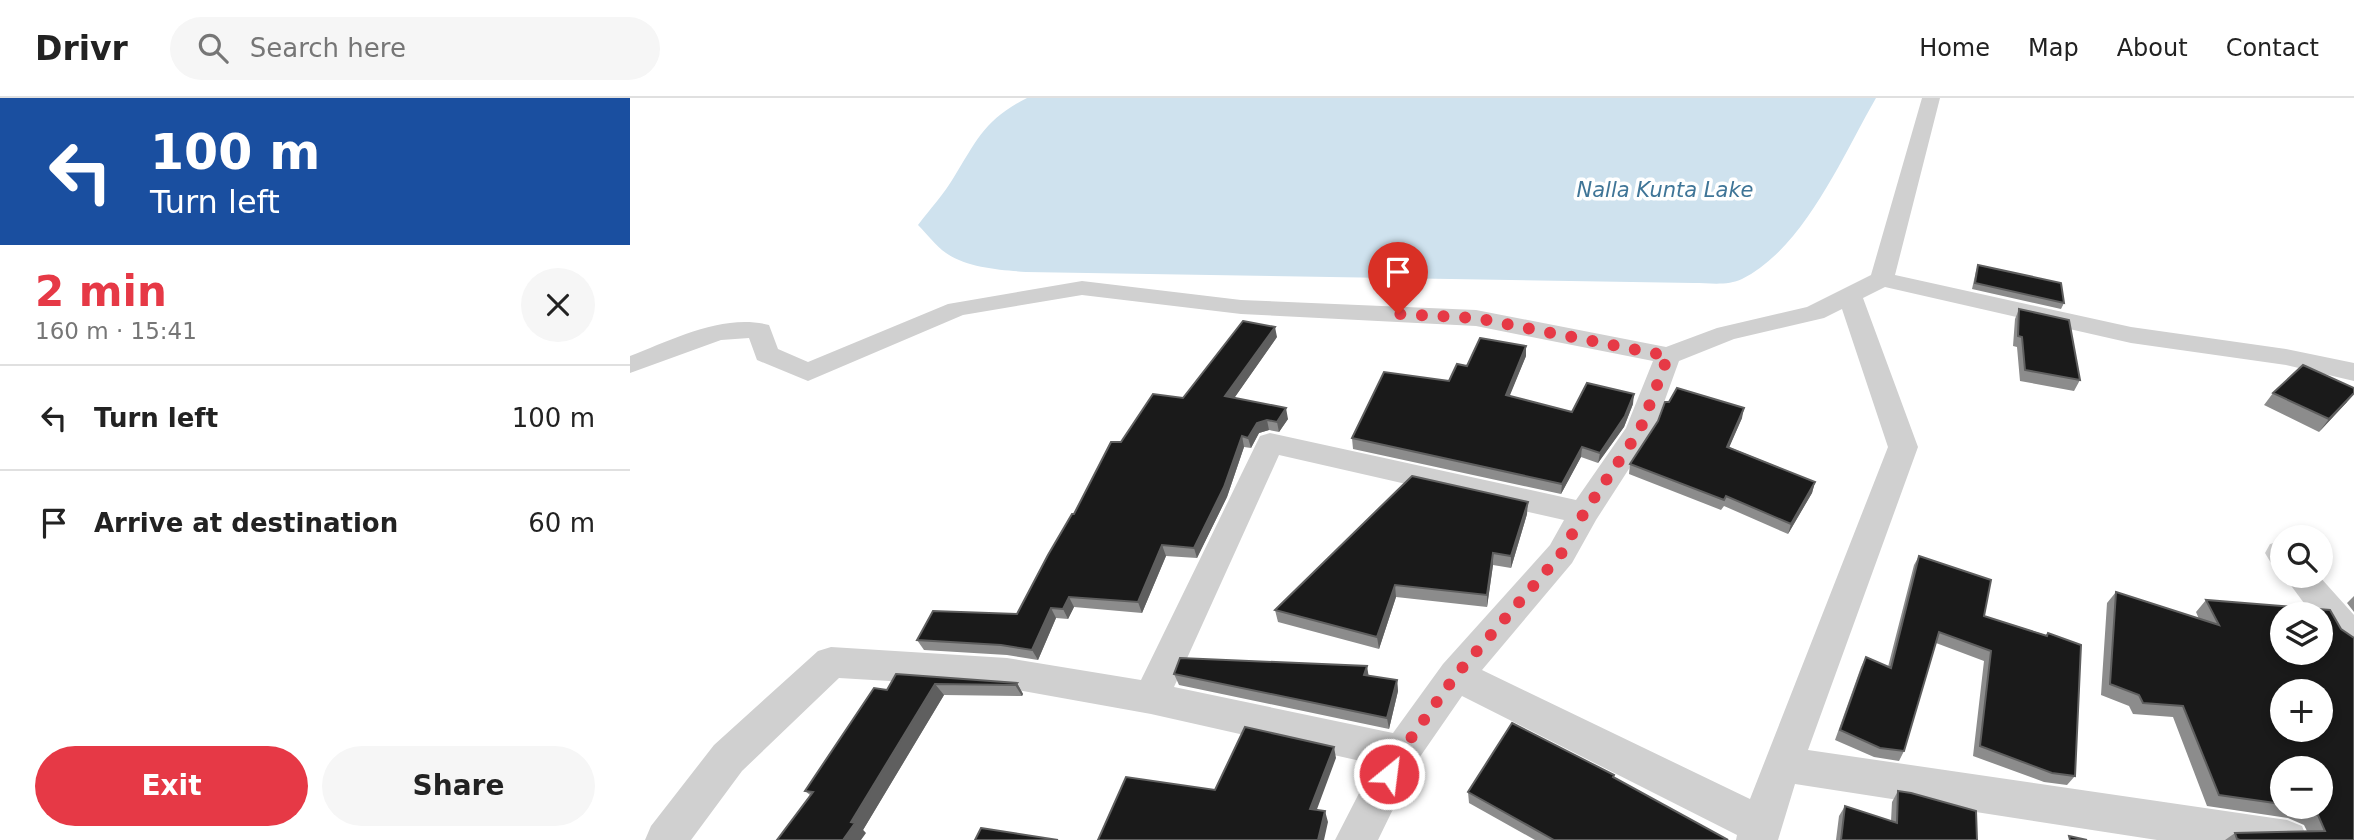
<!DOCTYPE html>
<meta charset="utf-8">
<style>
body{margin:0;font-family:"DejaVu Sans",sans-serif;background:#f6f6f6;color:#222;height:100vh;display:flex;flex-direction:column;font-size:26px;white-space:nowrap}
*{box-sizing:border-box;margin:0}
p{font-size:23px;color:#767676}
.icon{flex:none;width:38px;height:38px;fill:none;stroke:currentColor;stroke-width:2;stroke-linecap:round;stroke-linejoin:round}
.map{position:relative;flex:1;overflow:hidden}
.drawer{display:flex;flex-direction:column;background:#fff;width:630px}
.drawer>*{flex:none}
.top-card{background:#1a4fa0;color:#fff;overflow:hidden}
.fabs{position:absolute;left:1640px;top:427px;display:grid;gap:14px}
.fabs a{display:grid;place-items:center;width:63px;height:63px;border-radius:50%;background:#fff;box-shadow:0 4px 10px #0003;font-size:35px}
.pin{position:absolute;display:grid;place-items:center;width:60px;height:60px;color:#fff;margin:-72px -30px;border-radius:50% 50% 50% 0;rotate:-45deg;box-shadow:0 0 7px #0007}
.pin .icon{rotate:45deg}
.me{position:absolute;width:77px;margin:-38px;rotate:29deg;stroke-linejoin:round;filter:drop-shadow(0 0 5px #0008)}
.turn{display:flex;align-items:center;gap:24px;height:147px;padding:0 35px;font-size:32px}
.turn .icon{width:91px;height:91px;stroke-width:2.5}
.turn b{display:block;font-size:49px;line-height:60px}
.round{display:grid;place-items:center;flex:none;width:74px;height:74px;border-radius:37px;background:#f6f6f6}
.summary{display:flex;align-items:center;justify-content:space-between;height:119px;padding:0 35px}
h1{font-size:42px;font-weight:700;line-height:52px;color:#e63946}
.action{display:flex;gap:14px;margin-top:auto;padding:14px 35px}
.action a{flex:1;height:80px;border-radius:42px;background:#e63946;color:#fff;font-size:28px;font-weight:700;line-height:80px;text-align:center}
.action a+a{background:#f6f6f6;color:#222}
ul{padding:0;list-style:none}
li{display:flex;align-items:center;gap:21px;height:105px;padding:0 35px;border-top:2px solid #e0e0e0}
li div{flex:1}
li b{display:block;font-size:26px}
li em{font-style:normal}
header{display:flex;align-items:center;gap:42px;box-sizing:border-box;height:98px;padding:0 35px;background:#fff;border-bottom:2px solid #e0e0e0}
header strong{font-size:33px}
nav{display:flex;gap:38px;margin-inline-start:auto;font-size:24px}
.search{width:490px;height:63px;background:#f6f6f6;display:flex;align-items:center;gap:18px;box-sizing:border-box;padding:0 24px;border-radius:38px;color:#767676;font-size:26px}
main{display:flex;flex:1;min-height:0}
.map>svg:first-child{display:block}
.water{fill:#cfe2ee}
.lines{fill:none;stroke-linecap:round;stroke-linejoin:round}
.minor{fill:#d0d0d0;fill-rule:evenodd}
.wall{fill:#8c8c8c;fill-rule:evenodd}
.shaded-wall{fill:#5f5f5f}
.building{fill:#1a1a1a;stroke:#5f5f5f;stroke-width:2;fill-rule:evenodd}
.route{stroke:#e63946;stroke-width:12;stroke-dasharray:0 21.6}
.labels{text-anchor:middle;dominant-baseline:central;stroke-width:7;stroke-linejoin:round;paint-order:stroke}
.far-water-label{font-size:21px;font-style:italic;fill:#3f7597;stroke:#fff}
</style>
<header>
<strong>Drivr</strong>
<div class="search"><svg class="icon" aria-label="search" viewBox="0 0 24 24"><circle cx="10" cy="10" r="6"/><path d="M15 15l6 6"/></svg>Search here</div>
<nav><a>Home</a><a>Map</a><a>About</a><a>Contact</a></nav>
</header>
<main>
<section class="drawer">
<div class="top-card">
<div class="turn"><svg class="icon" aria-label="left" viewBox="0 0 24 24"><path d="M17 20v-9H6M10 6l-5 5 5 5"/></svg><div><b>100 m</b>Turn left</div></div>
</div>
<div class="summary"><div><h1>2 min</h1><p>160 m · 15:41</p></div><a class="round"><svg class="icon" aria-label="close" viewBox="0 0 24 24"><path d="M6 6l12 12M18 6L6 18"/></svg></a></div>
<ul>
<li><svg class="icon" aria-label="left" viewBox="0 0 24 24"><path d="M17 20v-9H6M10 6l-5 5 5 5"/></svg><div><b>Turn left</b></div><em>100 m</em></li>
<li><svg class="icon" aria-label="arrive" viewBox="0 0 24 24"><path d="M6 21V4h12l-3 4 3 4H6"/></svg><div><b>Arrive at destination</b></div><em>60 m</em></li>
</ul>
<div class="action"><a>Exit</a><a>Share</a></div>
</section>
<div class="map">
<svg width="1724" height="742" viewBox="0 0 1724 742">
<rect width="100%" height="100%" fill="#fff"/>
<path class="water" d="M 397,0 L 1246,0 C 1212,59 1174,150 1112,181 C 1098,188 1079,185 1064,185 L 396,174 C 371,172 337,170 316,155 C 306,148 297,136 288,127 C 300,111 314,96 324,79 C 347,42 355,21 397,0 Z"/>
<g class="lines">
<path class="minor" d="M 1292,0 L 1310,0 L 1265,177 L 1501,229 L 1656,251 L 1724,265 L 1724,283 L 1656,267 L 1501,245 L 1255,189 L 1233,200 L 1288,349 L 1178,652 L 1657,722 L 1672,728 L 1678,742 L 1527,742 L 1165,686 L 1148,742 L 1106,742 L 1107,737 L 832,598 L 785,666 L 748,742 L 705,742 L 744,666 L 521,616 L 377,590 L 209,580 L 112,673 L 61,742 L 15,742 L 21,728 L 84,647 L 188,553 L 201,549 L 377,560 L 511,582 L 630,338 L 640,335 L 946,402 L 996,330 L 1023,263 L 846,228 L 611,216 L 452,197 L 333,217 L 178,283 L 127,262 L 119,240 L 91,242 L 0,275 L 0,258 C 42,242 93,215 139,227 L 148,251 L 178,264 L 318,206 L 452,183 L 611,202 L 846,212 L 1036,249 L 1087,230 L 1177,209 L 1241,177 ZM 1212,211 L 1258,349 L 1120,701 L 852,572 L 942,465 L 966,422 L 1024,332 L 1049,263 L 1104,241 L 1194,220 ZM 649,357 L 934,422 L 920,447 L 813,566 L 763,635 L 544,589 Z
M 1652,443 L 1652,468 L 1641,465 L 1635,455 L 1640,446 Z
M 1654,478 L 1689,478 L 1724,517 L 1724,557 C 1708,551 1690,534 1690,516 L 1682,516 Z"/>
</g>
<path class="wall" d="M 1348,167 L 1434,205 L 1431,211 L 1342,191 L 1346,173 Z
M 1389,211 L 1450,282 L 1444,293 L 1390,283 L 1387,249 L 1383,248 L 1385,221 Z
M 647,239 L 604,300 L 658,321 L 649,334 L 639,332 L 629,335 L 621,350 L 614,349 L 597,399 L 567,460 L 536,458 L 512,515 L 444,509 L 438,521 L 426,520 L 408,562 L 377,557 L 294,552 L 287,542 L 387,516 L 444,416 L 491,344 L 553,300 Z
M 896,258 L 879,298 L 942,314 L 1003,306 L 994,329 L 968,365 L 951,359 L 931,396 L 723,351 L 722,340 L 819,283 L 837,268 Z
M 1643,295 L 1717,304 L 1689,334 L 1634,307 Z
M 1112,320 L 1099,349 L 1185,384 L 1182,395 L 1158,436 L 1094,408 L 1091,412 L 999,376 L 1000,366 L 1028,323 Z
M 897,416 L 881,470 L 863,467 L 857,509 L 766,499 L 749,551 L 648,524 L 645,512 Z
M 1289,458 L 1354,518 L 1416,537 L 1418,535 L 1445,678 L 1437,687 L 1414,684 L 1343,658 L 1354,563 L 1306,545 L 1274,653 L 1269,663 L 1244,659 L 1205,642 L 1231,569 L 1236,559 L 1258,569 L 1284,467 Z
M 1486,494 L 1569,521 L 1566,514 L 1576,502 L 1724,742 L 1595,742 L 1605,735 L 1677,733 L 1674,727 L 1658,720 L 1577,708 L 1543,619 L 1503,616 L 1499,608 L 1471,597 L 1477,505 ZM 1652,670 L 1690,709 L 1652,709 Z
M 1724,498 L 1724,514 L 1717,505 Z
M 266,576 L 387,585 L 393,596 L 392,598 L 314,597 L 233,732 L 236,735 L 180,697 L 175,693 L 257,592 Z
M 544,576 L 738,578 L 767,582 L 768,593 L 759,631 L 549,587 Z
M 984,677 L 983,679 L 1098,742 L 905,742 L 839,705 L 838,694 Z
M 1268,693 L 1347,742 L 1206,742 L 1209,718 L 1215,708 L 1261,723 L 1262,704 Z"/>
<path class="shaded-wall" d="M 645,229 L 647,239 L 598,309 L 595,298 Z
M 896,248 L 896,258 L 876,307 L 876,297 Z
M 1004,296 L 1003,306 L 994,329 L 968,365 L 970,355 Z
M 1724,296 L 1717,304 L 1689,334 L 1699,321 Z
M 656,310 L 658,321 L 649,334 L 647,324 Z
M 1114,310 L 1112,320 L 1095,359 L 1097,349 Z
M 637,322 L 639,332 L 629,335 L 621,350 L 618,340 L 627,325 Z
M 612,338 L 614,349 L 597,399 L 567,460 L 564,450 Z
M 952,349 L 951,359 L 931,396 L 932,386 Z
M 1185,384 L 1182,395 L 1158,436 L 1161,426 Z
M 898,404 L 897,416 L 881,470 L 881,458 Z
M 532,447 L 536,458 L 512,515 L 508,504 Z
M 863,455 L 863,467 L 857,509 L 857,497 Z
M 765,487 L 766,499 L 749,551 L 747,539 Z
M 439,499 L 444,509 L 438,521 L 433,511 Z
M 421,510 L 426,520 L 408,562 L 402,552 Z
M 737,568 L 739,580 L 734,577 Z
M 767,582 L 768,593 L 759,631 L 757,620 Z
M 387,585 L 393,596 L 392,598 L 385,587 Z
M 305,586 L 314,597 L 233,732 L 236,735 L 231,742 L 213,742 L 221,724 Z
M 704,649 L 706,660 L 683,722 L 680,711 Z
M 695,713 L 698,724 L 694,742 L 688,742 Z"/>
<path class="building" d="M 1348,167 L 1431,185 L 1434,205 L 1345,185 Z
M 1389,211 L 1439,222 L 1450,282 L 1395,272 L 1392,239 L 1388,238 Z
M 613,223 L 645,229 L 595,298 L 656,310 L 647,324 L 637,322 L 627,325 L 618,340 L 612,338 L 594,389 L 564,450 L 532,447 L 508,504 L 439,499 L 433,511 L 421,510 L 402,552 L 371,547 L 287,542 L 303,513 L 387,516 L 418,457 L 442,416 L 444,416 L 481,344 L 491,344 L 523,296 L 553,300 Z
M 850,240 L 896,248 L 876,297 L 942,314 L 957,285 L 1004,296 L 995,318 L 970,355 L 952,349 L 932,386 L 722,340 L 754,274 L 819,283 L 827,266 L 837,268 Z
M 1673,267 L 1724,290 L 1724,295 L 1699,321 L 1643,295 Z
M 1047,290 L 1114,310 L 1097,349 L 1185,384 L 1161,426 L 1096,398 L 1094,402 L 1000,366 L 1028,323 L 1035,304 L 1039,304 Z
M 782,378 L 898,404 L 881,458 L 863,455 L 857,497 L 765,487 L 747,539 L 645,512 Z
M 1289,458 L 1361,482 L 1354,518 L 1417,538 L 1418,535 L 1451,547 L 1445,678 L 1422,675 L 1350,648 L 1361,553 L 1309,534 L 1274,653 L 1250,650 L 1210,632 L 1236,559 L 1261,570 Z
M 1486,494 L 1589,527 L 1576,502 L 1700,512 L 1711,531 L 1724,540 L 1724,742 L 1610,742 L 1607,741 L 1605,735 L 1695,733 L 1688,717 L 1668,709 L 1690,709 L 1690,670 L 1652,670 L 1652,706 L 1589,697 L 1553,608 L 1513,605 L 1509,597 L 1480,586 ZM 1652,516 L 1690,516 L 1690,555 L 1652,555 ZM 1652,593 L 1690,593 L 1690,632 L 1652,632 Z
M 550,560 L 737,568 L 734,577 L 767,582 L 757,620 L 544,576 Z
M 266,576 L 387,585 L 385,587 L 305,586 L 221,724 L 225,725 L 213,742 L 147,742 L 183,694 L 175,693 L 244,590 L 257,592 Z
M 882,625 L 984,677 L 983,679 L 1098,742 L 924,742 L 838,694 Z
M 615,629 L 704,649 L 680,711 L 695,713 L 688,742 L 468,742 L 496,679 L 585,692 Z
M 1268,693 L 1281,695 L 1346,713 L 1347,742 L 1211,742 L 1215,708 L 1267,725 Z
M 351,730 L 428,742 L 345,742 Z
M 1439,738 L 1457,742 L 1440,742 Z"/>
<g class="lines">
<path class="route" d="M 759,676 L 771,654 L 826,577 L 931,456 L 954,415 L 1010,332 L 1038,258 L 846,220 L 768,216"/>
</g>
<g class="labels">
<g class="far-water-label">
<text x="1035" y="92">Nalla Kunta Lake</text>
</g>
</g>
</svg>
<div class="fabs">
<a><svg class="icon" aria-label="search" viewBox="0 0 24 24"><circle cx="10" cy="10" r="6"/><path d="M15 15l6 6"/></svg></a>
<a><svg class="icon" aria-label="layers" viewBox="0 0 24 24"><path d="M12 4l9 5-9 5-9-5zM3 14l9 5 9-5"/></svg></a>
<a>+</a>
<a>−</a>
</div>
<div class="pin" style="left:768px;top:216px;background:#d93025"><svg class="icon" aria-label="arrive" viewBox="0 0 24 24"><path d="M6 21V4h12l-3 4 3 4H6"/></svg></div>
<svg class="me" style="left:759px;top:676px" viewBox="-20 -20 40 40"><circle r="17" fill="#e63946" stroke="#fff" stroke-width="3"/><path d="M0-11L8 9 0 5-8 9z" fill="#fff"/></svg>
</div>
</main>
